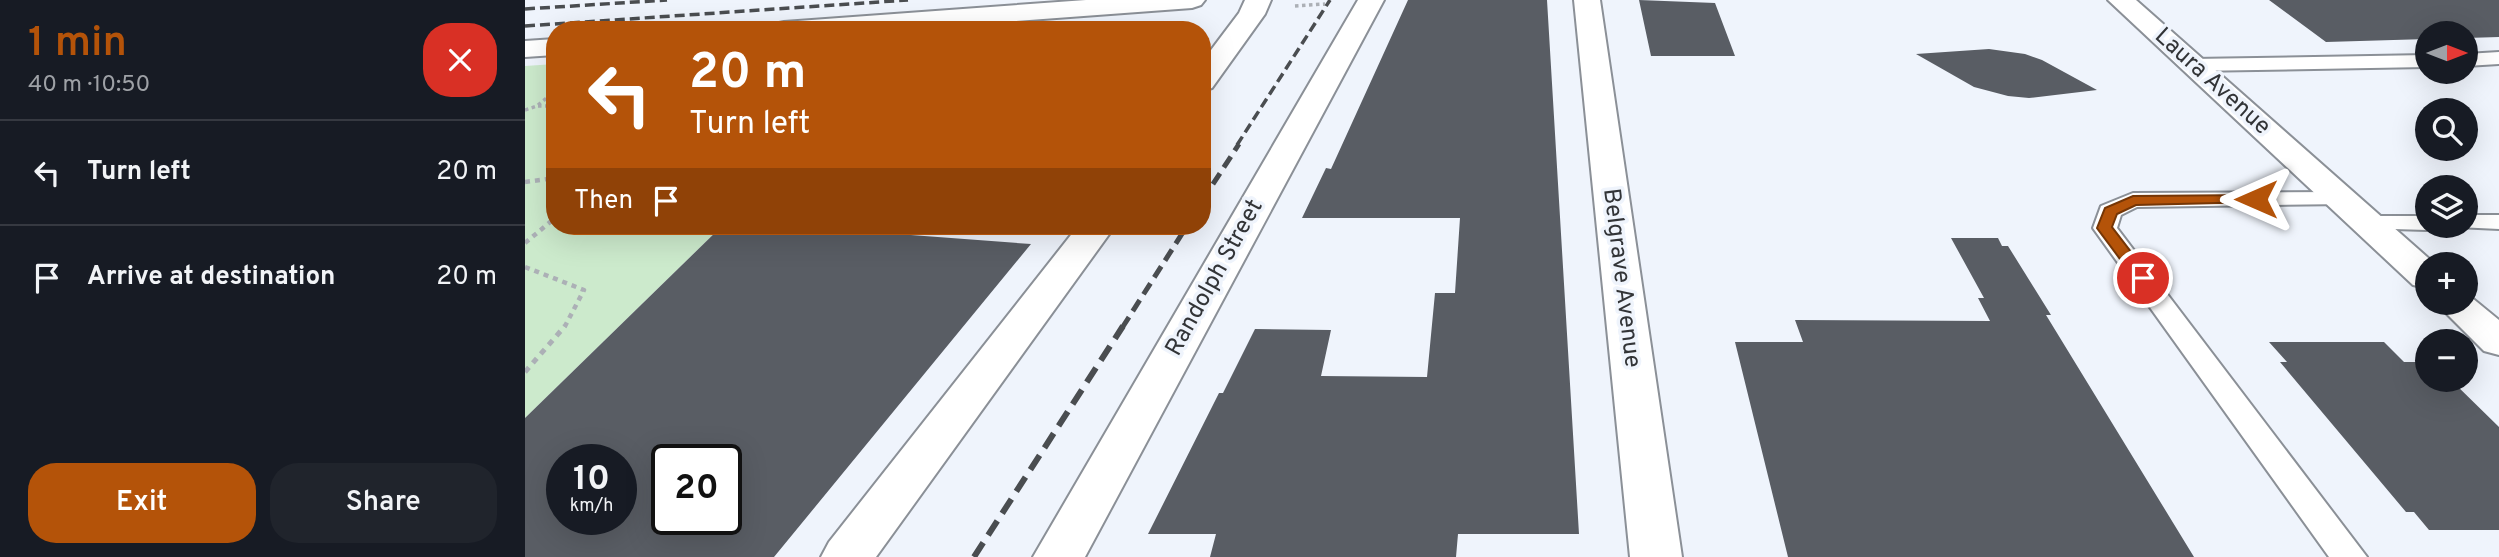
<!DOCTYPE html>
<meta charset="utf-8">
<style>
body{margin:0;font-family:Overpass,sans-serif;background:#20242c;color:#f1f3f6;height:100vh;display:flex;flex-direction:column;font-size:26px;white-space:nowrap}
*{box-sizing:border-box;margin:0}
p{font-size:23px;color:#9ea1a6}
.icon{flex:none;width:38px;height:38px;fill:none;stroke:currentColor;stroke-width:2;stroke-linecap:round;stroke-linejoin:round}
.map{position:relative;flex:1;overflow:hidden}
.details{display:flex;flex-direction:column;background:#171b24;width:525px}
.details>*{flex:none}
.top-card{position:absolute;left:21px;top:21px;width:665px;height:214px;border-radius:28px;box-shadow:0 7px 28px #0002;background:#b45309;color:#fff;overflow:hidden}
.needle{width:46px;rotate:90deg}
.tools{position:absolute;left:1890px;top:21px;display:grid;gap:14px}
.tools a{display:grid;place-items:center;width:63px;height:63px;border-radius:50%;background:#171b24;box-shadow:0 7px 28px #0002;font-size:35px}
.speed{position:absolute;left:21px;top:444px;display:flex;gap:14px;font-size:35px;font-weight:700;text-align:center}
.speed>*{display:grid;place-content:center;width:91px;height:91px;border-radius:50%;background:#171b24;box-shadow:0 7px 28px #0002;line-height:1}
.speed small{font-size:18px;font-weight:400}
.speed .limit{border:4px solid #111;border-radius:10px;background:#fff;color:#111}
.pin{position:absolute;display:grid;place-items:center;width:60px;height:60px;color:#fff;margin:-30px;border:4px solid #fff;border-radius:50%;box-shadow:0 2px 7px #0007}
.me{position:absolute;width:77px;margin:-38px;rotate:270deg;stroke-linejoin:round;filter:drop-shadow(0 0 5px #0008)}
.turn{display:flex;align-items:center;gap:24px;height:147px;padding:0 28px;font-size:32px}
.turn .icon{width:91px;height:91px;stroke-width:2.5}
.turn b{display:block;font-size:49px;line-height:60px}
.then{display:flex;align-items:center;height:66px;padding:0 28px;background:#0003;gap:14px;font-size:26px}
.round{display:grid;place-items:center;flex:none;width:74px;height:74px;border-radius:28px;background:#20242c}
.overview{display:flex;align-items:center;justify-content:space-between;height:119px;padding:0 28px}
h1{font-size:42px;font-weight:600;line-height:52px;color:#b45309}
.action{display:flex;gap:14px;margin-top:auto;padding:14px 28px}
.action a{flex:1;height:80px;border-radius:28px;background:#b45309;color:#fff;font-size:28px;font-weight:600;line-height:80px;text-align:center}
.action a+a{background:#20242c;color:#f1f3f6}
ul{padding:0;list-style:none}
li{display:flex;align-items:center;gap:21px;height:105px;padding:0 28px;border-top:2px solid #363941}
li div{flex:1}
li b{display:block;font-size:26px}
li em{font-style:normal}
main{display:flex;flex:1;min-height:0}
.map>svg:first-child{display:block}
.green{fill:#cceacc}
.building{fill:#595d64;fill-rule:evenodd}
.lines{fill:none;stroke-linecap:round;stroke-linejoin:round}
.lane-casing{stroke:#8b9097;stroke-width:4}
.street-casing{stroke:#8b9097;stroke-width:4}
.secondary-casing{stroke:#8b9097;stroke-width:4}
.path-far2{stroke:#acb0b6;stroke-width:3.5;stroke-dasharray:3.5 3.5;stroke-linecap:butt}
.path-far1{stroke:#acb0b6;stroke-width:4.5;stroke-dasharray:5 5;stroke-linecap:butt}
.path{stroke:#acb0b6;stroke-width:5;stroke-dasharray:6 6;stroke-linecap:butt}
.lane{fill:#fff;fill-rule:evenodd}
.street{fill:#fff;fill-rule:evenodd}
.secondary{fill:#fff;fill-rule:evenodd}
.rail-far2{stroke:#4a4d50;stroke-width:3.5;stroke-dasharray:10 5;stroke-linecap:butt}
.rail-far1{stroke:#4a4d50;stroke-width:5;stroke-dasharray:13 7;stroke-linecap:butt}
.rail{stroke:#4a4d50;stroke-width:6;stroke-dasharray:17 9;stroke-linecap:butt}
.route{fill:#b45309;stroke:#753606;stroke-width:2}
.labels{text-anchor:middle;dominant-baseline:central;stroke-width:7;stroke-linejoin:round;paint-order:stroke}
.street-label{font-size:24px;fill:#323437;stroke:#eff4fc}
</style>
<main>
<section class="details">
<div class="overview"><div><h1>1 min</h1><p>40 m · 10:50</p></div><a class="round" style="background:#d93025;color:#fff"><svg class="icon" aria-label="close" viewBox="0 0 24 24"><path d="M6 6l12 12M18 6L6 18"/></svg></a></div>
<ul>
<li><svg class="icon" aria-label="left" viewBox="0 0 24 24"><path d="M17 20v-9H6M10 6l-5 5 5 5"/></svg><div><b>Turn left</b></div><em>20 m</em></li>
<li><svg class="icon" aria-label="arrive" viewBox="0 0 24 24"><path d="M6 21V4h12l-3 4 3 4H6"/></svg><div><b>Arrive at destination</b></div><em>20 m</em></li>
</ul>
<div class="action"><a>Exit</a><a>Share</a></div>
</section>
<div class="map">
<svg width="1974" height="557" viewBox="0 0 1974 557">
<rect width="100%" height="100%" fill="#eff4fc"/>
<path class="green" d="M 30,64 L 30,226 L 197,226 L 0,418 L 0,66 Z"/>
<path class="building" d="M 883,0 L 1022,0 L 1054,534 L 933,534 L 931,557 L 685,557 L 691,534 L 623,534 L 694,393 L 698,393 L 730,329 L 806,330 L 796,376 L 902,377 L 910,293 L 930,293 L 935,218 L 777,218 L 801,168 L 806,169 Z
M 1114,0 L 1190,3 L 1210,56 L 1126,56 Z
M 1744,0 L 1974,0 L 1974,37 L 1941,38 L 1941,33 L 1902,33 L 1902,39 L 1801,42 Z
M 1464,49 L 1500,54 L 1517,60 L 1572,90 L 1504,98 L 1483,96 L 1449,87 L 1391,54 Z
M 197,226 L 323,226 L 319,230 L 506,244 L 249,557 L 0,557 L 0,418 ZM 37,460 L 96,460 L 96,520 L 37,520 ZM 142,460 L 201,460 L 201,520 L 142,520 Z
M 1426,238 L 1473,238 L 1477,246 L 1483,246 L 1526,315 L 1521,315 L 1669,557 L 1263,557 L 1210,342 L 1278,342 L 1270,320 L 1465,321 L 1453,298 L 1459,298 Z
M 1744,342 L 1859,342 L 1879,362 L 1902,362 L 1902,380 L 1926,380 L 1974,427 L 1974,530 L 1904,530 L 1889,512 L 1881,512 L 1755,362 L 1762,362 Z"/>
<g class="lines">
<defs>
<path id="lane" d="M 1974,52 L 1974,64 L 1941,66 L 1941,54 Z
M 1902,55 L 1902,67 L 1668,71 L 1658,65 L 1668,59 Z
M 1814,192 L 1822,194 L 1826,199 L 1822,204 L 1612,207 L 1596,215 L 1592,228 L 1842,557 L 1804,557 L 1568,228 L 1576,206 L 1608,193 Z
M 1941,215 L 1974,215 L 1974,229 L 1932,227 L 1941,226 Z
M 1843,216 L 1902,216 L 1902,226 L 1912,226 L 1902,230 L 1834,228 L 1831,223 L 1834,218 Z"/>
<path id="street" d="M 561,0 L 680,0 L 676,5 L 667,8 L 371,30 L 246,30 L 249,24 L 259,22 Z
M 1049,0 L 1075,0 L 1157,557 L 1105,557 Z
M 1583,0 L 1611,0 L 1910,264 L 1902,264 L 1902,288 L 1888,285 Z
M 30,39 L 30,55 L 0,57 L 0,41 Z
M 1941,293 L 1974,320 L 1974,355 L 1959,351 L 1911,303 L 1941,303 Z"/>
<path id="secondary" d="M 720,0 L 746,0 L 740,14 L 687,88 L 677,91 L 677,62 L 714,13 Z
M 833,0 L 859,0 L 560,557 L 508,557 Z
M 553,226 L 590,226 L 351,557 L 296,557 L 304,542 Z"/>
</defs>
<use href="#lane" class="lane-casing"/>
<use href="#street" class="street-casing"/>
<use href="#secondary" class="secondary-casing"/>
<path class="path-far2" d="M 770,6 L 800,4
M 13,106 L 30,106
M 0,110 L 12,106 L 30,91"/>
<path class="path-far1" d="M 0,182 L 30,178
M 0,243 L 30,218
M 0,267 L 59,290 L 39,328"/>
<path class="path" d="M 0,372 L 40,326"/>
<use href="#lane" class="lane"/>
<use href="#street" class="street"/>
<use href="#secondary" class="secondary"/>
<path class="rail-far2" d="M 0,9 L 142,0
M 0,26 L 383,0
M 712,145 L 805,0"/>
<path class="rail-far1" d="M 677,201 L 714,144
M 597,328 L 662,226"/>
<path class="rail" d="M 449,557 L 598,326"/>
</g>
<path class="route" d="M 1731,195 L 1738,199 L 1736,202 L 1611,205 L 1592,214 L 1587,227 L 1626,278 L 1618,283 L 1612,282 L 1572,228 L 1580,208 L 1608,196 Z"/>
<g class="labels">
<g class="street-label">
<text transform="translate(1687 82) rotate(42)">Laura Avenue</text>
<text transform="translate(690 278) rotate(-61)">Randolph Street</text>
<text transform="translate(1096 278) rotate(83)">Belgrave Avenue</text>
</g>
</g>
</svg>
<div class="tools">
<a><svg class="needle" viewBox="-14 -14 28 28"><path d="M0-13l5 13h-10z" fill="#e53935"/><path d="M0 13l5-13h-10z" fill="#9ea1a6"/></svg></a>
<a><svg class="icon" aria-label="search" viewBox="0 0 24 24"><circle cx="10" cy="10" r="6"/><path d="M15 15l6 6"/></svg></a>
<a><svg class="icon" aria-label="layers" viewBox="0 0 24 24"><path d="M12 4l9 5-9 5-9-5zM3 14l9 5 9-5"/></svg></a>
<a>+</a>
<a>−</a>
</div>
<div class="speed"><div>10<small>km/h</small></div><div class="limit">20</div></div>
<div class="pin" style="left:1618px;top:278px;background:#d93025"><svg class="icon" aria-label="arrive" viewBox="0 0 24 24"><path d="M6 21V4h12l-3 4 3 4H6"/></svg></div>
<svg class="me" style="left:1731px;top:199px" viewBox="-20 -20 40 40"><path d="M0-17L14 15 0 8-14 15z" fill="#b45309" stroke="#fff" stroke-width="4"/></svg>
<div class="top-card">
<div class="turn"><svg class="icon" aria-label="left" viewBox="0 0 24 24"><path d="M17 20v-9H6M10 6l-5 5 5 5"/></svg><div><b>20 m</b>Turn left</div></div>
<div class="then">Then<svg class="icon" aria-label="arrive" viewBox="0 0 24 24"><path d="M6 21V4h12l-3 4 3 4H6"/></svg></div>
</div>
</div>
</main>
